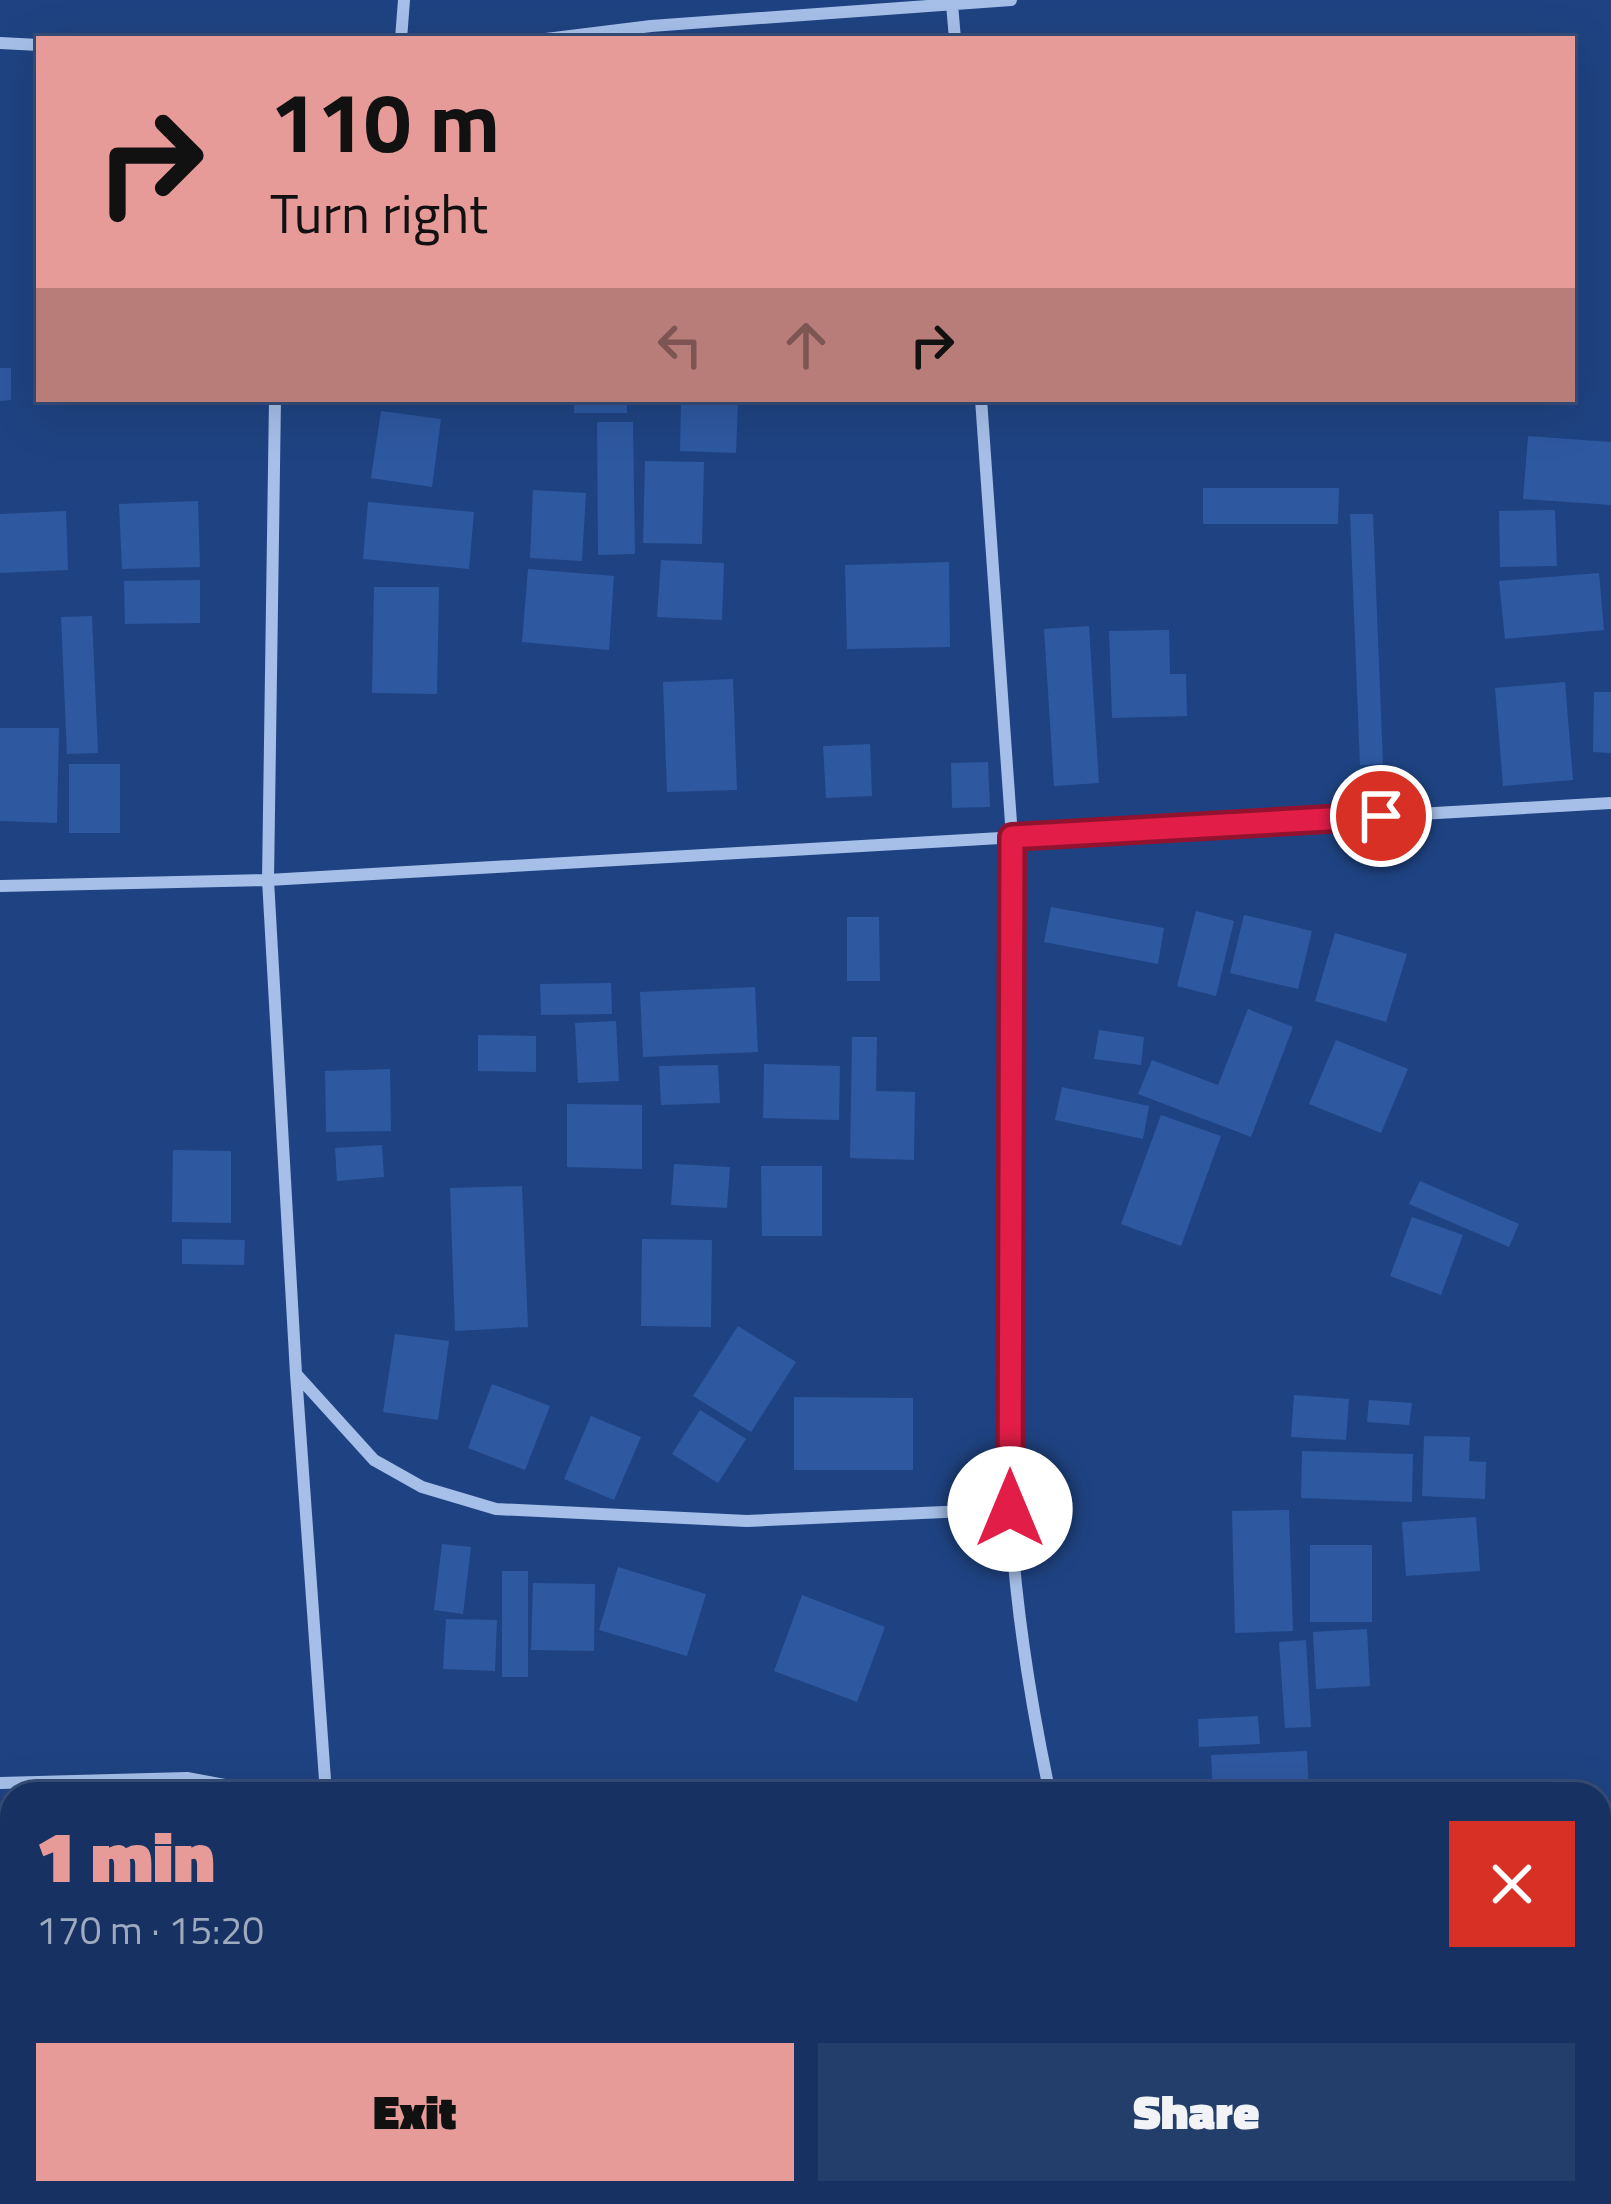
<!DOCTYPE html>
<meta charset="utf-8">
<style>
body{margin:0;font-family:"Titillium Web",sans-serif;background:#243e6b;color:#f1f3f6;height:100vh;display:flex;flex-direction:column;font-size:45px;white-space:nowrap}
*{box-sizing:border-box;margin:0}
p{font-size:39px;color:#9eaabe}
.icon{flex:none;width:66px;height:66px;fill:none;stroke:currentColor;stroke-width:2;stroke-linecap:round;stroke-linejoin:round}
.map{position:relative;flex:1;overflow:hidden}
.sheet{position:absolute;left:0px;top:1782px;width:1611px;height:423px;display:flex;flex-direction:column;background:#173262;border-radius:36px 36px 0 0;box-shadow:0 12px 48px #0002,0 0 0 3px #364d77}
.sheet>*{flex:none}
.hud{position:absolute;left:36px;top:36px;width:1539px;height:366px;border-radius:0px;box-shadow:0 12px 48px #0002,0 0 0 3px #364d77;background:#e69b98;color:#111;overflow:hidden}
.pin{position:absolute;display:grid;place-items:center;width:102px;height:102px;color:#fff;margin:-51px;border:6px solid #fff;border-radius:50%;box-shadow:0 3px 12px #0007}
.me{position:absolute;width:132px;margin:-66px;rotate:0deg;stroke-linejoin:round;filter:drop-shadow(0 0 9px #0008)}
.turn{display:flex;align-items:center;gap:42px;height:252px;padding:0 36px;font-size:54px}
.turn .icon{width:156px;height:156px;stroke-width:2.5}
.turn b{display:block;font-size:84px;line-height:102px}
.lanes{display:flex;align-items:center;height:114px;padding:0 36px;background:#0003;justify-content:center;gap:60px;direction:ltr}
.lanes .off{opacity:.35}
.round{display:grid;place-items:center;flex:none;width:126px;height:126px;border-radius:0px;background:#243e6b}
.head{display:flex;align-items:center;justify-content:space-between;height:204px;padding:0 36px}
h1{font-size:72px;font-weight:800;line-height:90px;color:#e69b98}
.button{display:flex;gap:24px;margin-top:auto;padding:24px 36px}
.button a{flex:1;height:138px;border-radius:0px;background:#e69b98;color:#111;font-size:48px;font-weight:800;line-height:138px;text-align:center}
.button a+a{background:#243e6b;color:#f1f3f6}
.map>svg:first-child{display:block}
.building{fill:#2e58a0}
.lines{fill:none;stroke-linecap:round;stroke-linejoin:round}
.lane{stroke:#a5bfe9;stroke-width:9}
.street{stroke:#a5bfe9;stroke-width:12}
.route-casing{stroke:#92132f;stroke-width:30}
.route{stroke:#e11d48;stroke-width:21}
</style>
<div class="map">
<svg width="1611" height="2204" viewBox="0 0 1611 2204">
<rect width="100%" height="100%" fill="#1f4382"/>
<path class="building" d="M 0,368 L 11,368 L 11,400 L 0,401 Z
M 574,399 L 627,399 L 627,413 L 574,413 Z
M 681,401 L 738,403 L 736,453 L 680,451 Z
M 381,411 L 441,419 L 432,487 L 371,478 Z
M 597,422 L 633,422 L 635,554 L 598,555 Z
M 1528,436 L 1611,442 L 1611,505 L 1523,499 Z
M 645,461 L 704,462 L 702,544 L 643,543 Z
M 1203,488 L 1339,488 L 1338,524 L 1203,524 Z
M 533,490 L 586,493 L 582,561 L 530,558 Z
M 198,501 L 200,567 L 122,569 L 119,504 Z
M 368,502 L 474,512 L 469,569 L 363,559 Z
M 1555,510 L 1557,566 L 1500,567 L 1499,511 Z
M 66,511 L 68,570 L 0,573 L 0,514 Z
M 1350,514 L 1373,514 L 1383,764 L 1360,765 Z
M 661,560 L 724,563 L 722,620 L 657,617 Z
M 949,562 L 950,647 L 847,649 L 845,565 Z
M 528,569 L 614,576 L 609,650 L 522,642 Z
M 1599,573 L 1604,630 L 1505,639 L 1499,581 Z
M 200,580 L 200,623 L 125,624 L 124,581 Z
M 374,587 L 439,587 L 437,694 L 372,693 Z
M 92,616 L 98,753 L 67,754 L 61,617 Z
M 1089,626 L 1099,783 L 1054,786 L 1044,629 Z
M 1169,630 L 1170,674 L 1186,674 L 1187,716 L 1112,718 L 1109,631 Z
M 733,679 L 737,790 L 667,792 L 663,682 Z
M 1565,682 L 1573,780 L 1503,786 L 1495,688 Z
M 1594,692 L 1611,692 L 1611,753 L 1593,752 Z
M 0,728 L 59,728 L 57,823 L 0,821 Z
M 870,744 L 872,796 L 826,798 L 823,746 Z
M 988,762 L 990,807 L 952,808 L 951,763 Z
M 69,764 L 120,764 L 120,833 L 69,833 Z
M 1051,907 L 1164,928 L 1158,964 L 1044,942 Z
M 1196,911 L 1234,921 L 1216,996 L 1177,986 Z
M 1244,915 L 1312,931 L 1298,989 L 1230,973 Z
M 847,917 L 879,917 L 880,981 L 847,981 Z
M 1335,933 L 1407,954 L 1386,1022 L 1315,1001 Z
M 611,983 L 612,1014 L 541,1015 L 540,984 Z
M 755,987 L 758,1052 L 643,1057 L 640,992 Z
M 1248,1009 L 1293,1027 L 1251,1137 L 1138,1094 L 1152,1060 L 1218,1085 Z
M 616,1021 L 619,1081 L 578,1083 L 575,1023 Z
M 1099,1030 L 1144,1037 L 1141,1065 L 1094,1059 Z
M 478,1035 L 536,1036 L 536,1072 L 478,1071 Z
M 852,1037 L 877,1037 L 876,1091 L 915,1092 L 914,1160 L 850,1158 Z
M 1336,1040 L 1408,1069 L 1381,1133 L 1309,1104 Z
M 764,1064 L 840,1066 L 839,1120 L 763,1118 Z
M 718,1065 L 720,1103 L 661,1105 L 659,1066 Z
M 390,1069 L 391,1131 L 326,1132 L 325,1071 Z
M 1062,1087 L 1149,1106 L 1143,1139 L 1055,1120 Z
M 567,1104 L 642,1105 L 642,1169 L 567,1167 Z
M 1161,1115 L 1221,1136 L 1181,1246 L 1121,1224 Z
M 382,1145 L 384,1177 L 337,1181 L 335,1148 Z
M 173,1150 L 231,1151 L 231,1223 L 172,1222 Z
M 674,1164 L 730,1167 L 727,1208 L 671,1205 Z
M 761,1166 L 822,1166 L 822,1236 L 762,1236 Z
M 1420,1181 L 1519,1224 L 1509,1247 L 1409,1204 Z
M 522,1186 L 528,1327 L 455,1331 L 450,1188 Z
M 1412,1217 L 1463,1235 L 1441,1295 L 1390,1276 Z
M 182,1239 L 245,1240 L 244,1265 L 182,1264 Z
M 642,1239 L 712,1240 L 711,1327 L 641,1326 Z
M 738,1326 L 796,1362 L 751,1432 L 693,1396 Z
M 395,1334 L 449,1341 L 438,1420 L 383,1412 Z
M 492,1384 L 550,1406 L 525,1470 L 468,1448 Z
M 1294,1395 L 1349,1399 L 1346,1440 L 1291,1437 Z
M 794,1397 L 913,1398 L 913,1470 L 794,1470 Z
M 1369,1400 L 1412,1403 L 1409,1425 L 1367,1422 Z
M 700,1410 L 746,1439 L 718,1483 L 672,1454 Z
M 591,1416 L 641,1437 L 614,1500 L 564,1479 Z
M 1424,1436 L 1470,1437 L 1469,1461 L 1486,1462 L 1485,1499 L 1422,1496 Z
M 1302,1451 L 1413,1454 L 1412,1502 L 1301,1498 Z
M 1289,1510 L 1293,1631 L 1235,1633 L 1232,1511 Z
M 1476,1517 L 1480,1571 L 1406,1576 L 1402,1522 Z
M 442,1544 L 471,1547 L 463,1614 L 434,1610 Z
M 1310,1545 L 1372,1545 L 1372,1622 L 1310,1622 Z
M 618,1567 L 706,1594 L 687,1656 L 599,1630 Z
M 502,1571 L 528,1571 L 528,1677 L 502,1677 Z
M 533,1583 L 595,1584 L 594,1651 L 531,1650 Z
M 802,1595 L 885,1627 L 857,1702 L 774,1671 Z
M 446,1619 L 497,1620 L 495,1671 L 443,1669 Z
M 1367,1629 L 1370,1686 L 1316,1689 L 1313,1632 Z
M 1306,1640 L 1311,1727 L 1285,1728 L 1279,1642 Z
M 1258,1716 L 1260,1744 L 1199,1747 L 1198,1719 Z
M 1307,1751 L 1309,1794 L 1213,1794 L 1211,1755 Z
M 486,1781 L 550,1783 L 550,1794 L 486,1794 Z
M 1521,1788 L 1521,1794 L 1449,1794 L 1449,1790 Z
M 1599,1841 L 1611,1841 L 1611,1904 L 1599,1904 Z"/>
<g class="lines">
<path class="lane" d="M 1599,2134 L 1611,2133"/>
<path class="street" d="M 952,4 L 955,39
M 401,39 L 404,0
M 546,39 L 651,26 L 1011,0
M 0,43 L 39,45
M 275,399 L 268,880 L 296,1374 L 326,1794
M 981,399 L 1012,837 L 1010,1509 C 1015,1605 1030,1700 1050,1794
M 0,886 L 268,880 L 1611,803
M 297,1375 L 374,1460 L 422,1487 L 496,1509 L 747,1521 L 1010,1509
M 0,1783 L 187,1778 L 274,1794
M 0,2105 L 12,2111
M 1122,2204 L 1125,2193"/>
</g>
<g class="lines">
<defs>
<path id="route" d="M 1010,1509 L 1012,837 L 1381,816"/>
</defs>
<use href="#route" class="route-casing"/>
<use href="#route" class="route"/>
</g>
</svg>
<div class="pin" style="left:1381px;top:816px;background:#d93025"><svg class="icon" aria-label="arrive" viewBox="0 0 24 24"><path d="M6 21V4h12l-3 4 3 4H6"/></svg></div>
<svg class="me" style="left:1010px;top:1509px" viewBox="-20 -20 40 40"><circle r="19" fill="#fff"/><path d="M0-13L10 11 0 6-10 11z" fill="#e11d48"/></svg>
<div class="hud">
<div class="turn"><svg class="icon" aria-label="right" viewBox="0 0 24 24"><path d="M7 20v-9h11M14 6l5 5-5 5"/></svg><div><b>110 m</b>Turn right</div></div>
<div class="lanes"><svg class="icon off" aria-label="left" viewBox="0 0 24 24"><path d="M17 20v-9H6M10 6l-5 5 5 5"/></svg><svg class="icon off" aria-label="ahead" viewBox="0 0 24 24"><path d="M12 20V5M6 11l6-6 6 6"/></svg><svg class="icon" aria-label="right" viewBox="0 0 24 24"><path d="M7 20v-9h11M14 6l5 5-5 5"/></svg></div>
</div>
<section class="sheet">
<div class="head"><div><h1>1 min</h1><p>170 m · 15:20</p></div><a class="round" style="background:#d93025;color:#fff"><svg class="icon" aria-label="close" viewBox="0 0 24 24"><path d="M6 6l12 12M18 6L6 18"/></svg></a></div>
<div class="button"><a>Exit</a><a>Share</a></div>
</section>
</div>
